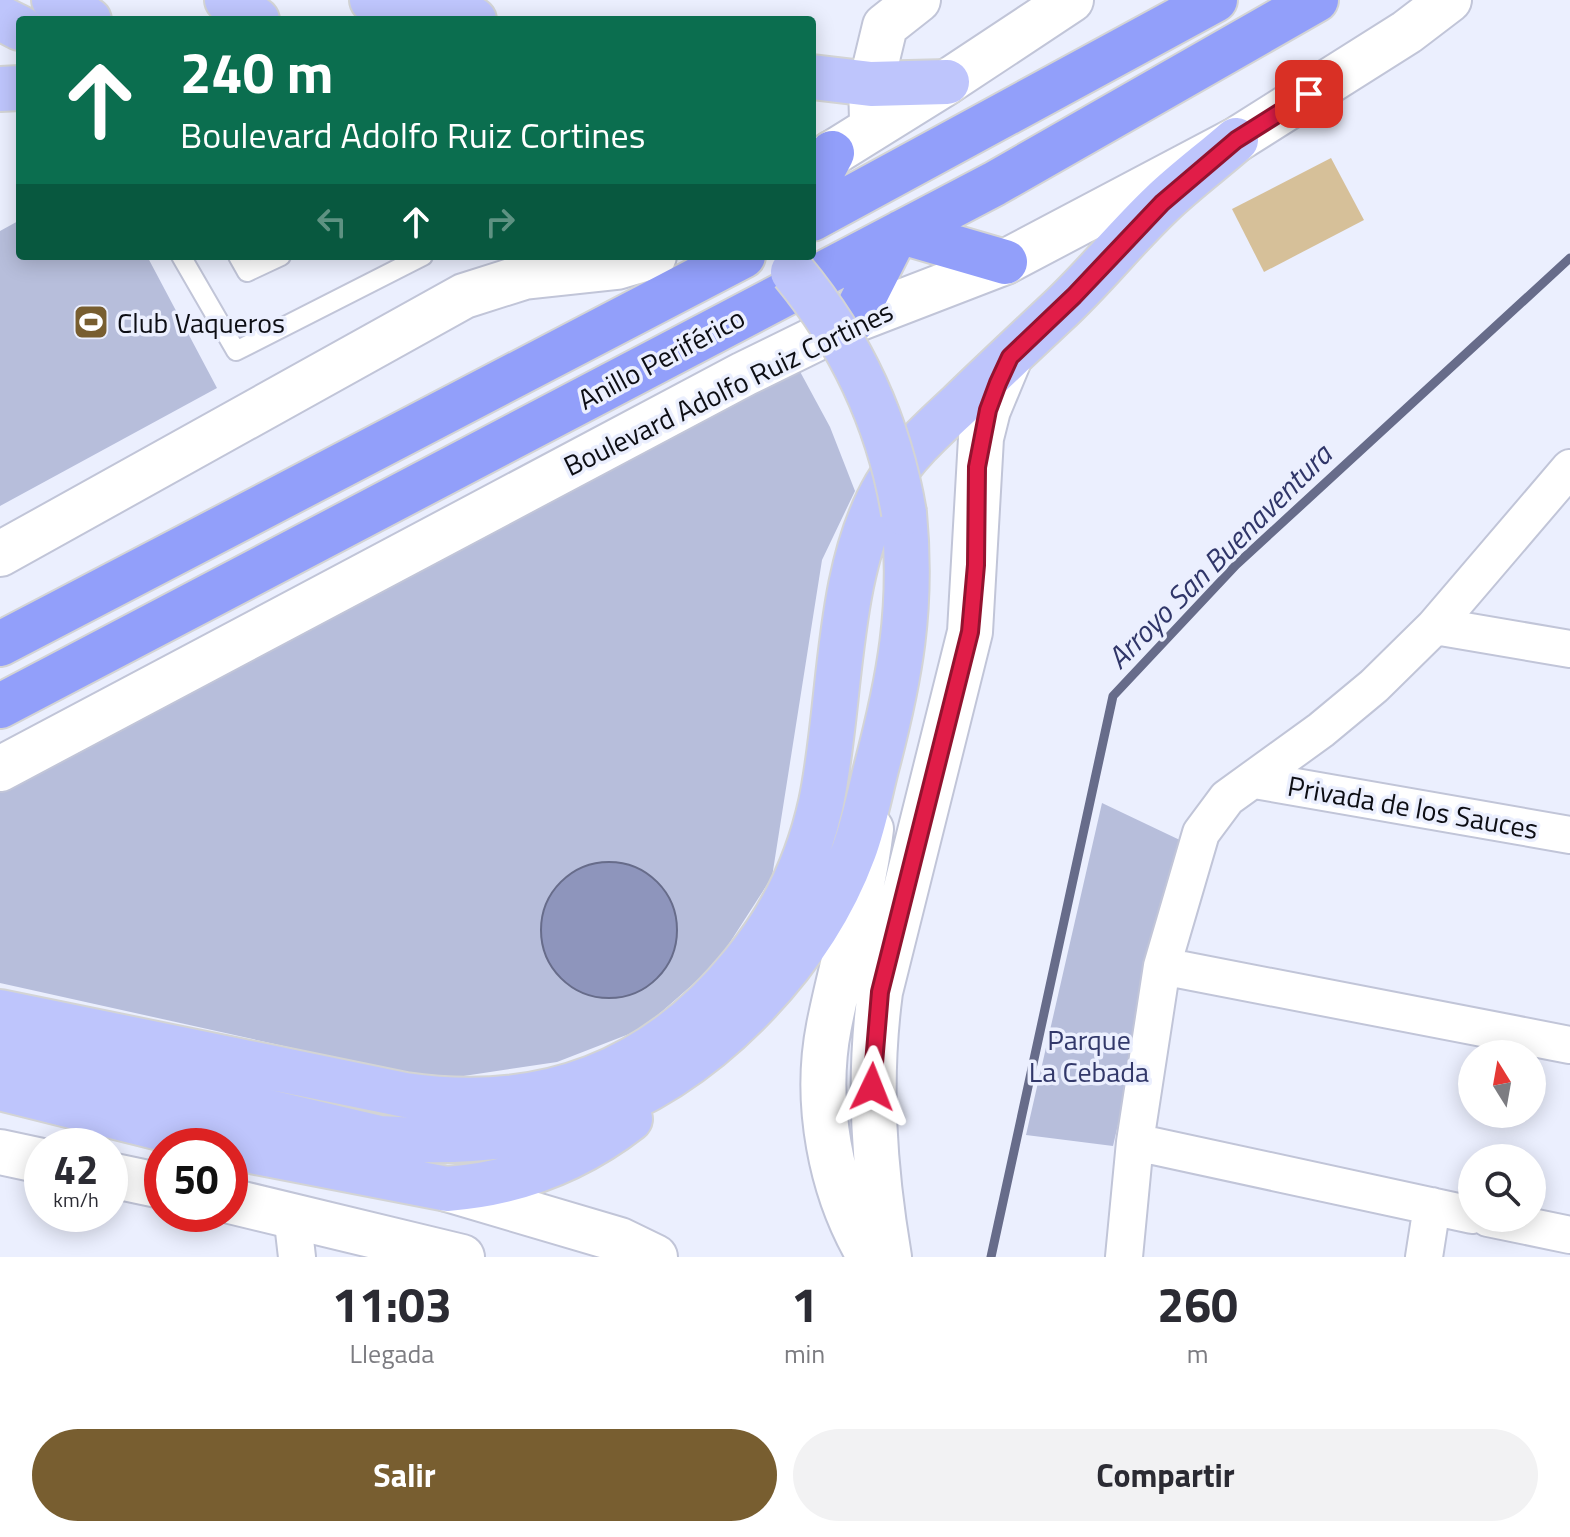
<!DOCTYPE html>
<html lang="es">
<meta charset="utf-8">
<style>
body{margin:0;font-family:"Titillium Web",sans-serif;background:#f2f2f3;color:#2b2b33;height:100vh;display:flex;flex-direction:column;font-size:30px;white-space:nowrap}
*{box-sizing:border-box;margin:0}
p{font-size:26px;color:#7c7c81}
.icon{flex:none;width:44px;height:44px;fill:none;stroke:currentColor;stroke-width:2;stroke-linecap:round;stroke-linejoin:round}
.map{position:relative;height:1257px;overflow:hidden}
.sheet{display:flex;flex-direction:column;background:#fff;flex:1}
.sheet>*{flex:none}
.guide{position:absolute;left:16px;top:16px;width:800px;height:244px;border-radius:8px;box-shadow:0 4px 20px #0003;background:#0b6e4f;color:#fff;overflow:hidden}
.needle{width:52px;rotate:349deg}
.controls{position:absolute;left:1458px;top:1040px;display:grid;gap:16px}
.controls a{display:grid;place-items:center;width:88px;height:88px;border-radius:50%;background:#fff;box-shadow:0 4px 20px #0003;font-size:40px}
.speed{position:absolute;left:24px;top:1128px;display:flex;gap:16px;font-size:40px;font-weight:700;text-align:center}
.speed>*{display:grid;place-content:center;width:104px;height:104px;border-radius:50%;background:#fff;box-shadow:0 4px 20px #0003;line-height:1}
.speed small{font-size:20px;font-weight:400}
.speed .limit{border:12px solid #d22;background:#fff;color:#111}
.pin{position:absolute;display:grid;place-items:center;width:68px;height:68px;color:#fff;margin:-34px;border-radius:16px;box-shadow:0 4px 12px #0006}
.me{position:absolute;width:88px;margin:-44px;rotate:2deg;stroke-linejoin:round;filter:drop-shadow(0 0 6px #0008)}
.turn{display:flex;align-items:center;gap:28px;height:168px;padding:0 32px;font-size:36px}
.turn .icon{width:104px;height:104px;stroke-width:2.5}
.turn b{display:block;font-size:56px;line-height:68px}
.lanes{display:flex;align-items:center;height:76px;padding:0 32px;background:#0003;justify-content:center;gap:40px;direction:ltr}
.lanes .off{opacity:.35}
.eta{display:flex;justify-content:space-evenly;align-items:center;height:136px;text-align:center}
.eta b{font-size:48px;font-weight:700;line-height:56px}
.cta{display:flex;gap:16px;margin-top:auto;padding:16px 32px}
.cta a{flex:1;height:92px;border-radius:48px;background:#785e30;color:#fff;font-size:32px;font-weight:700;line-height:92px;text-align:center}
.cta a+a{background:#f2f2f3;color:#2b2b33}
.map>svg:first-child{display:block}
.green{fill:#b7bedb}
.water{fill:#8e95bc;stroke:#676c8a;stroke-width:2}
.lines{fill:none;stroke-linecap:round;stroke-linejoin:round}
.stream{stroke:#676c8a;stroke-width:9}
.building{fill:#d6c099}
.service-casing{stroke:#c1c5d8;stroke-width:22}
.minor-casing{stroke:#c1c5d8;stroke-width:40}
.tertiary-casing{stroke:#c1c5d8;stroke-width:48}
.secondary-casing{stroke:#c1c5d8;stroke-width:48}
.primary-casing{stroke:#d3d4d5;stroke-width:48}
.motorway-casing{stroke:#d3d4d5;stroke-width:48}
.service{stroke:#fff;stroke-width:18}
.minor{stroke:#fff;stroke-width:36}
.tertiary{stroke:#fff;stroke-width:44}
.secondary{stroke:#fff;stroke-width:44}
.primary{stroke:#bec5fc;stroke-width:44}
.motorway{stroke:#929ffa;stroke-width:44}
.primary-bridge-casing{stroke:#d3d4d5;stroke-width:48;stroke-linecap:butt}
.primary-bridge{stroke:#bec5fc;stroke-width:44}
.route-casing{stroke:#92132f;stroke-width:20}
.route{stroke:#e11d48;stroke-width:14}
.labels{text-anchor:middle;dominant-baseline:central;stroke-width:7;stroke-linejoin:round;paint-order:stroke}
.poi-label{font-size:28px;fill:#0d0e14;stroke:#ebeffe;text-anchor:start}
.street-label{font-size:28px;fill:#0d0e14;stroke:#ebeffe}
.park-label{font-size:28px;fill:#32386a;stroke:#ebeffe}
.water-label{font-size:30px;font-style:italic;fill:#303669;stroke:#ebeffe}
</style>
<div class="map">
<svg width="1570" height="1257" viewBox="0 0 1570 1257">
<rect width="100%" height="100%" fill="#ebeffe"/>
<path class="green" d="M 20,220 L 20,256 L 147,256 L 217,388 L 0,506 L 0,231 Z
M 797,366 L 830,427 L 855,491 L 822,560 L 772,877 L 716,964 L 642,1029 L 557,1062 L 437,1080 L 0,983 L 0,789 Z
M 1102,803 L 1184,842 L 1113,1146 L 1026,1135 Z"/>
<path class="water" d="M541 930a68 68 0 1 1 136 0a68 68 0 1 1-136 0Z"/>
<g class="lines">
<path class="stream" d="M 991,1257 L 1113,696 L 1236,565 L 1570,258"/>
</g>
<path class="building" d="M 1331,158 L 1364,220 L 1264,272 L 1232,209 Z"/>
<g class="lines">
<defs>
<path id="service" d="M 181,256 L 236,351 L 423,256
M 238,256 L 247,272 L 281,256"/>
<path id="minor" d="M 1435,626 L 1570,649
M 1255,780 L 1570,835
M 1162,966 L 1570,1045
M 1135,1142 L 1472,1215
M 292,1214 L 297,1257
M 1488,1218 L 1570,1235
M 1124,1257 L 1135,1142 L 1162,966 L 1201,833 L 1227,798 L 1321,730 L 1374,686 L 1435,626 L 1570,468
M 1424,1257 L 1432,1206"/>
<path id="tertiary" d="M 872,120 L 871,84 L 885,26 L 918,0"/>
<path id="secondary" d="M 812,166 L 947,82 L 1071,0
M 0,554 L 464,296 L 524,277 L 617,267 L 654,256
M 0,769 L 744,374 L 852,321 L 1005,262 L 1236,140 L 1407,32 L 1449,0
M 0,1152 L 42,1161
M 110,1175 L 162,1186
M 447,1189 L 620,1240 L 655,1257
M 230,1201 L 462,1257
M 870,1257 C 830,1191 814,1102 829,1026 C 842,960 863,896 871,829
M 889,1257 C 874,1168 868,1082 880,992 L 970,632 L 981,438 L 988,410 L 1010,357"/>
<path id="primary" d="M 54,0 L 89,20
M 227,0 L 257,20
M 372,0 L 474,20
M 0,18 L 20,28
M 812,77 L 871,84 L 947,82
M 0,89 L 20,88
M 0,1012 L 405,1095 C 543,1115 655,1073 743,964 C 781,918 808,862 821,803 C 842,704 835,573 886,486 C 905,454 933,429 960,404 C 992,373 1024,343 1056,313 C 1094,278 1125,238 1162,203 C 1185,181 1212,161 1236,140
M 0,1049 L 379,1138 C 531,1150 650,1116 757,1003 C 798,960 833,908 854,851 C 864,824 869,797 876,769 C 900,678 913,608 904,513
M 0,1088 L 256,1152 L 447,1189 C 515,1184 576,1161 630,1119"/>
<path id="motorway" d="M 812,190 L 832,153
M 812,219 L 1215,0
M 902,232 L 1005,262
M 852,321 L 895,236
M 0,644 L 743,256
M 0,706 L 994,184 L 1316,0"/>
</defs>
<use href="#service" class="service-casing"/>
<use href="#minor" class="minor-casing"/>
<use href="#tertiary" class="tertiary-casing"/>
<use href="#secondary" class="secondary-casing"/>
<use href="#primary" class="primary-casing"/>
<use href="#motorway" class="motorway-casing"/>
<use href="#service" class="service"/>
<use href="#minor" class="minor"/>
<use href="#tertiary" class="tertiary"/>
<use href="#secondary" class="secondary"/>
<use href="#primary" class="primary"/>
<use href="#motorway" class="motorway"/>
<defs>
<path id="primary-bridge" d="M 793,272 C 851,342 889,423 904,513"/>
</defs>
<use href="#primary-bridge" class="primary-bridge-casing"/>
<use href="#primary-bridge" class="primary-bridge"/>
</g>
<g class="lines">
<defs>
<path id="route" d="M 872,1087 L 880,992 L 970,632 L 976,565 L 977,467 L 988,410 L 998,383 L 1010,357 L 1074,296 L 1162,203 L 1236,140 L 1309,94"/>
</defs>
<use href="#route" class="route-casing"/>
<use href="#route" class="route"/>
</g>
<defs>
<symbol id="stadium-square" viewBox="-11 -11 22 22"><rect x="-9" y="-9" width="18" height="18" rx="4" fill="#785e30" stroke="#ebeffe"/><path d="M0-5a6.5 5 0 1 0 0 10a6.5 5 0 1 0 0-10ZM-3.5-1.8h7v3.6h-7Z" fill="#fff"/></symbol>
</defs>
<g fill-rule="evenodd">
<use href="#stadium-square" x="71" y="302" width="40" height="40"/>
</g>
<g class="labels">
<g class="poi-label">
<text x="117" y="322">Club Vaqueros</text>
</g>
<g class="street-label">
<text transform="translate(661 358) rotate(-28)">Anillo Periférico</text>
<text transform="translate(728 388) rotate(-26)">Boulevard Adolfo Ruiz Cortines</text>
<text transform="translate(1413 807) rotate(10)">Privada de los Sauces</text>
</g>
<g class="park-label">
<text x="1089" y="1039">Parque<tspan x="1089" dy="32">La Cebada</tspan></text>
</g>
<g class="water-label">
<text transform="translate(1219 556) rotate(-45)">Arroyo San Buenaventura</text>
</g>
</g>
</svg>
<div class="controls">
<a><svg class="needle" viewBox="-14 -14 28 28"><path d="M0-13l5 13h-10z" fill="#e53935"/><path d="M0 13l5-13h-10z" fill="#7c7c81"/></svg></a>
<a><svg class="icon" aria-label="search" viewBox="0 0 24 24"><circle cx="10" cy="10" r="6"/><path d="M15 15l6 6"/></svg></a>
</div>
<div class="speed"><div>42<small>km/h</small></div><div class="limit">50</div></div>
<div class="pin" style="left:1309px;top:94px;background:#d93025"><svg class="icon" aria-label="arrive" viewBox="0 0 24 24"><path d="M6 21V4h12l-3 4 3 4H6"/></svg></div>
<svg class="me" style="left:872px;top:1087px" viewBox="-20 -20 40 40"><path d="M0-17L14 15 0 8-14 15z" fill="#e11d48" stroke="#fff" stroke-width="4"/></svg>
<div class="guide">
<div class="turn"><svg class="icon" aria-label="ahead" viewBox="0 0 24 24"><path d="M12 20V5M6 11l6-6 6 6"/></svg><div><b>240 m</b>Boulevard Adolfo Ruiz Cortines</div></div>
<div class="lanes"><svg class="icon off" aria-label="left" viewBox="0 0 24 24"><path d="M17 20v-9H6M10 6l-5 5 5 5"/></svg><svg class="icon" aria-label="ahead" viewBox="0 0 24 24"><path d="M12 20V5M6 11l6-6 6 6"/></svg><svg class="icon off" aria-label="right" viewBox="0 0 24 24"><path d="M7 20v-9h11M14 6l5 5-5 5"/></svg></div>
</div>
</div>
<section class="sheet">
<div class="eta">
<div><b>11:03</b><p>Llegada</p></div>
<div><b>1</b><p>min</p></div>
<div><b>260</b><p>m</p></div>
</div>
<div class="cta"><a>Salir</a><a>Compartir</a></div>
</section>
